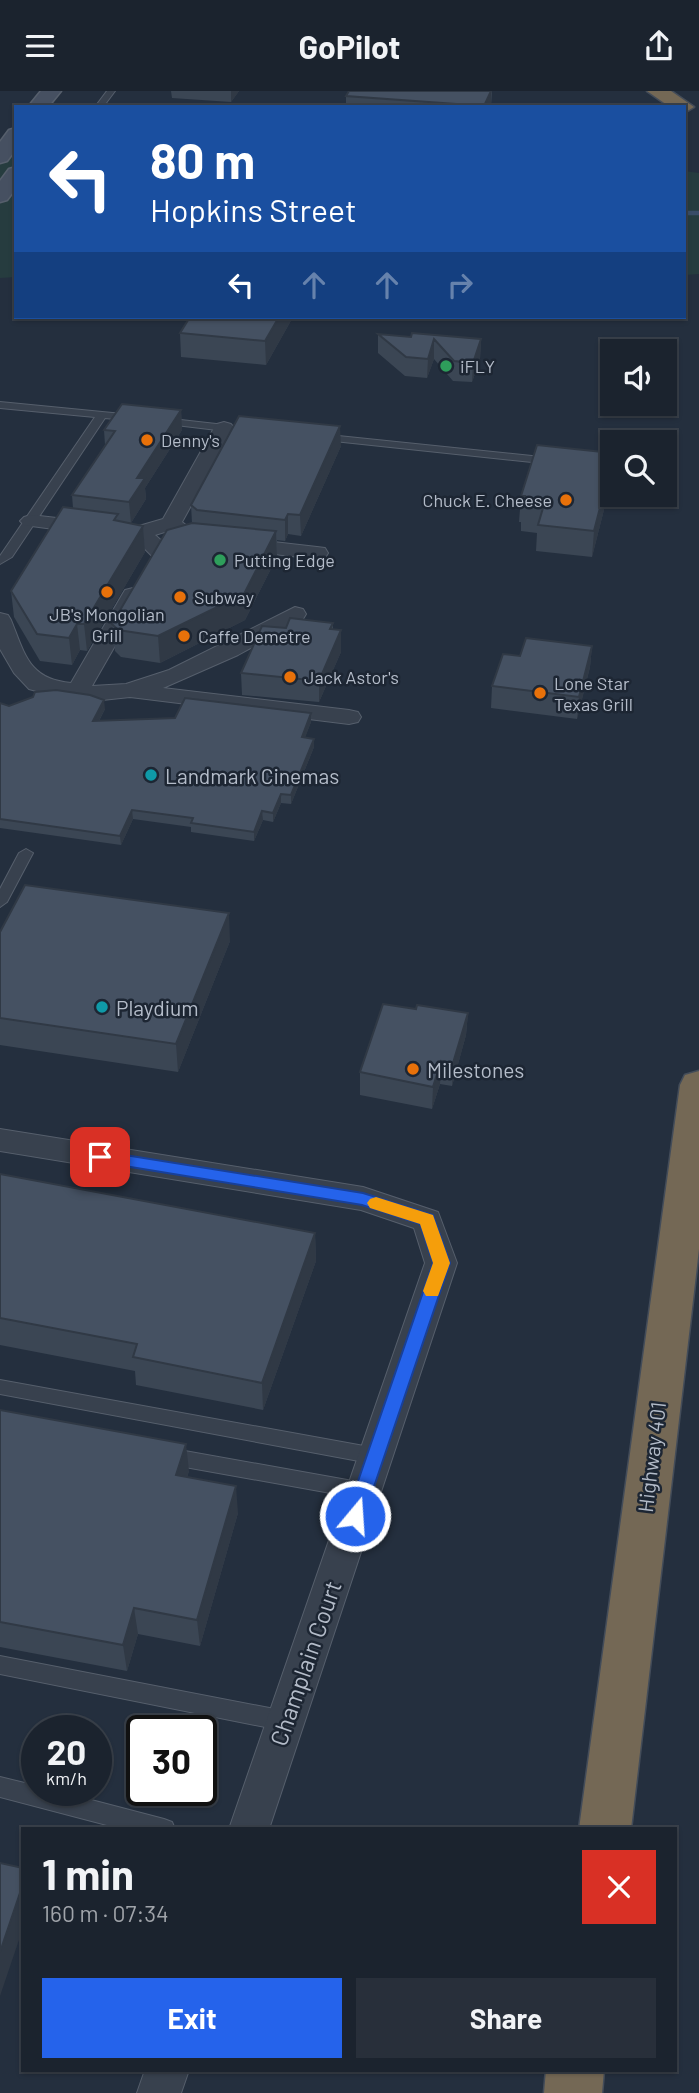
<!DOCTYPE html>
<meta charset="utf-8">
<style>
body{margin:0;font-family:Barlow,sans-serif;background:#282f3a;color:#f1f3f6;height:100vh;display:flex;flex-direction:column;font-size:26px;white-space:nowrap}
*{box-sizing:border-box;margin:0}
p{font-size:23px;color:#a0a4aa}
.icon{flex:none;width:38px;height:38px;fill:none;stroke:currentColor;stroke-width:2;stroke-linecap:round;stroke-linejoin:round}
.map{position:relative;flex:1;overflow:hidden}
.panel{position:absolute;left:21px;top:1736px;width:656px;height:245px;display:flex;flex-direction:column;background:#1b232e;border-radius:0px;box-shadow:0 2px 5px #0004,0 0 0 2px #39404a}
.panel>*{flex:none}
.banner{position:absolute;left:14px;top:14px;width:672px;height:214px;border-radius:0px;box-shadow:0 2px 5px #0004,0 0 0 2px #39404a;background:#1a4fa0;color:#fff;overflow:hidden}
.controls{position:absolute;left:600px;top:248px;display:grid;gap:14px}
.controls a{display:grid;place-items:center;width:77px;height:77px;border-radius:0px;background:#1b232e;box-shadow:0 2px 5px #0004,0 0 0 2px #39404a;font-size:35px}
.speed{position:absolute;left:21px;top:1624px;display:flex;gap:14px;font-size:35px;font-weight:700;text-align:center}
.speed>*{display:grid;place-content:center;width:91px;height:91px;border-radius:50%;background:#1b232e;box-shadow:0 2px 5px #0004,0 0 0 2px #39404a;line-height:1}
.speed small{font-size:18px;font-weight:400}
.speed .limit{border:4px solid #111;border-radius:10px;background:#fff;color:#111}
.pin{position:absolute;display:grid;place-items:center;width:60px;height:60px;color:#fff;margin:-30px;border-radius:14px;box-shadow:0 4px 10px #0006}
.me{position:absolute;width:77px;margin:-38px;rotate:18deg;stroke-linejoin:round;filter:drop-shadow(0 0 5px #0008)}
.turn{display:flex;align-items:center;gap:24px;height:147px;padding:0 21px;font-size:32px}
.turn .icon{width:91px;height:91px;stroke-width:2.5}
.turn b{display:block;font-size:49px;line-height:60px}
.lanes{display:flex;align-items:center;height:66px;padding:0 21px;background:#0003;justify-content:center;gap:35px;direction:ltr}
.lanes .off{opacity:.35}
.round{display:grid;place-items:center;flex:none;width:74px;height:74px;border-radius:0px;background:#282f3a}
.summary{display:flex;align-items:center;justify-content:space-between;height:119px;padding:0 21px}
h1{font-size:42px;font-weight:700;line-height:52px}
.cta{display:flex;gap:14px;margin-top:auto;padding:14px 21px}
.cta a{flex:1;height:80px;border-radius:0px;background:#2563eb;color:#fff;font-size:28px;font-weight:700;line-height:80px;text-align:center}
.cta a+a{background:#282f3a;color:#f1f3f6}
header{display:flex;justify-content:space-between;align-items:center;height:91px;padding:0 21px;background:#1b232e;font-size:32px;font-weight:700}
.map>svg:first-child{display:block}
.green{fill:#263c3f}
.lines{fill:none;stroke-linecap:round;stroke-linejoin:round}
.stream{stroke:#394c67;stroke-width:4.5}
.lane-casing{stroke:#565f6c;stroke-width:2}
.street-casing{stroke:#565f6c;stroke-width:2}
.secondary-casing{stroke:#565f6c;stroke-width:3}
.highway-casing{stroke:#434c59;stroke-width:3}
.lane{fill:#38414e;fill-rule:evenodd}
.street{fill:#38414e;fill-rule:evenodd}
.secondary{fill:#465061;fill-rule:evenodd}
.highway{fill:#746855;fill-rule:evenodd}
.wall{fill:#3b4654}
.shaded-wall{fill:#303945}
.building{fill:#455162;stroke:#303945;stroke-width:2}
.route{fill:#2563eb;stroke:#184099;stroke-width:2}
.slow{fill:#f59e0b}
.leisure-dot{fill:#2e9e5b;stroke:#1d2633;stroke-width:2.5}
.food-dot{fill:#e8710a;stroke:#1d2633;stroke-width:2.5}
.culture-dot{fill:#0f9aa8;stroke:#1d2633;stroke-width:2.5}
.labels{text-anchor:middle;dominant-baseline:central;stroke-width:5;stroke-linejoin:round;paint-order:stroke}
.far-poi-label{font-size:18px;fill:#b4bcc9;stroke:#1d2633;text-anchor:start}
.poi-label{font-size:21px;fill:#b4bcc9;stroke:#1d2633;text-anchor:start}
.street-label{font-size:21px;fill:#b4bcc9;stroke:#1d2633}
.near-street-label{font-size:24px;fill:#b4bcc9;stroke:#1d2633}
</style>
<header><svg class="icon" aria-label="menu" viewBox="0 0 24 24"><path d="M4 6h16M4 12h16M4 18h16"/></svg>GoPilot<svg class="icon" aria-label="share" viewBox="0 0 24 24"><path d="M12 15V3M7 8l5-5 5 5M5 13v7h14v-7"/></svg></header>
<div class="map">
<svg width="699" height="2002" viewBox="0 0 699 2002">
<rect width="100%" height="100%" fill="#242f3e"/>
<path class="green" d="M 16,57 L 16,186 L 0,187 L 0,60 Z
M 684,80 L 699,82 L 699,183 L 684,184 Z"/>
<g class="lines">
<path class="stream" d="M 684,122 L 699,122"/>
<defs>
<path id="lane" d="M 107,0 L 115,0 L 103,16 L 95,16 Z
M 0,311 L 133,324 L 138,327 L 133,330 L 105,327 L 12,466 L 0,473 L 0,465 L 95,326 L 0,317 Z
M 163,327 L 234,335 L 239,338 L 234,341 L 159,332 L 159,328 Z
M 319,343 L 551,367 L 556,370 L 551,373 L 315,348 L 315,344 Z
M 26,758 L 33,762 L 7,811 L 0,816 L 0,798 L 19,762 Z
M 0,1289 L 375,1357 L 382,1359 L 384,1365 L 382,1371 L 375,1373 L 0,1303 Z
M 168,1357 L 364,1392 L 371,1394 L 373,1400 L 371,1406 L 364,1408 L 168,1373 L 161,1371 L 159,1365 L 161,1359 Z
M 0,1565 L 285,1620 L 292,1623 L 295,1630 L 292,1637 L 285,1640 L 0,1583 Z
M 0,1686 L 37,1695 L 37,1699 L 53,1699 L 164,1728 L 172,1731 L 175,1738 L 122,1738 L 0,1706 Z"/>
<path id="street" d="M 224,331 L 231,333 L 234,337 L 182,431 L 204,448 L 201,453 L 159,465 L 151,464 L 129,442 L 132,437 L 163,428 L 214,337 L 217,333 ZM 168,440 L 176,447 L 163,451 L 155,444 Z
M 31,424 L 91,431 L 99,432 L 102,437 L 99,442 L 91,443 L 24,434 L 20,430 L 24,426 Z
M 239,447 L 317,456 L 325,457 L 328,462 L 325,467 L 317,468 L 231,458 L 228,453 L 231,448 Z
M 133,497 L 141,499 L 144,504 L 92,595 L 126,593 L 169,579 L 295,516 L 303,518 L 306,523 L 303,528 L 238,564 L 163,597 L 349,619 L 358,621 L 361,626 L 358,631 L 349,633 L 130,606 L 93,610 L 51,604 L 29,598 L 14,582 L 0,558 L 0,522 L 8,524 L 11,529 C 25,564 29,588 71,592 L 122,504 L 125,499 Z
M 0,1038 L 363,1096 L 438,1121 L 457,1172 L 269,1738 L 229,1738 L 425,1172 L 414,1137 L 361,1119 L 0,1060 Z
M 145,1979 L 189,1979 L 181,2002 L 137,2002 Z"/>
<path id="secondary" d="M 41,0 L 61,0 L 48,16 L 28,16 Z
M 16,37 L 16,58 L 7,70 L 0,72 L 0,51 L 9,39 Z
M 16,76 L 16,97 L 7,109 L 0,111 L 0,90 L 9,78 Z"/>
<path id="highway" d="M 647,0 L 671,0 L 694,16 L 684,22 L 684,16 L 670,16 Z
M 699,980 L 699,1158 L 631,1738 L 579,1738 L 680,994 L 685,984 Z
M 546,1979 L 604,1979 L 602,2002 L 544,2002 Z"/>
</defs>
<use href="#lane" class="lane-casing"/>
<use href="#street" class="street-casing"/>
<use href="#secondary" class="secondary-casing"/>
<use href="#highway" class="highway-casing"/>
<use href="#lane" class="lane"/>
<use href="#street" class="street"/>
<use href="#secondary" class="secondary"/>
<use href="#highway" class="highway"/>
</g>
<path class="wall" d="M 171,0 L 239,0 L 231,11 L 172,7 Z
M 349,0 L 492,0 L 491,16 L 346,16 L 346,5 Z
M 190,226 L 293,226 L 266,274 L 181,266 L 180,242 Z
M 378,243 L 411,246 L 481,248 L 480,268 L 472,291 L 453,290 L 434,268 L 427,287 L 405,285 L 378,262 Z
M 181,319 L 182,339 L 145,397 L 146,408 L 131,432 L 119,430 L 143,435 L 145,461 L 87,560 L 80,559 L 72,574 L 40,570 L 14,526 L 11,500 L 73,417 L 72,404 L 105,354 L 104,339 Z
M 341,355 L 301,445 L 288,443 L 285,450 L 277,449 L 277,466 L 245,529 L 160,572 L 121,566 L 115,560 L 112,533 L 192,432 L 191,414 Z
M 612,387 L 592,466 L 536,460 L 537,442 L 521,440 L 521,431 L 519,431 L 521,405 Z
M 333,532 L 333,538 L 341,561 L 319,611 L 242,604 L 241,582 L 286,537 Z
M 592,555 L 590,576 L 577,628 L 491,617 L 492,595 L 520,565 Z
M 0,612 L 9,615 L 105,618 L 99,630 L 311,631 L 305,646 L 314,656 L 291,713 L 281,712 L 273,731 L 263,729 L 254,750 L 191,741 L 191,736 L 133,728 L 121,754 L 0,737 Z
M 0,841 L 230,850 L 178,981 L 0,954 Z
M 416,918 L 468,922 L 466,944 L 452,995 L 440,993 L 432,1018 L 360,1004 L 360,981 Z
M 0,1083 L 315,1142 L 316,1170 L 263,1319 L 136,1294 L 135,1280 L 0,1254 Z
M 0,1319 L 189,1380 L 187,1386 L 238,1422 L 200,1555 L 138,1543 L 127,1580 L 0,1556 Z"/>
<path class="shaded-wall" d="M 231,0 L 239,0 L 231,11 Z
M 491,0 L 491,16 L 484,16 Z
M 279,226 L 293,226 L 266,274 L 265,250 Z
M 434,248 L 434,268 L 427,287 L 428,268 Z
M 481,248 L 480,268 L 472,291 L 473,272 Z
M 181,319 L 182,339 L 145,397 L 146,408 L 131,432 L 129,411 L 137,387 Z
M 340,335 L 341,355 L 301,445 L 300,424 Z
M 612,370 L 612,387 L 592,466 L 594,440 Z
M 288,423 L 288,443 L 285,450 L 285,429 Z
M 143,435 L 145,461 L 87,560 L 84,533 Z
M 276,440 L 277,466 L 245,529 L 160,572 L 158,545 Z
M 77,533 L 80,559 L 72,574 L 69,547 Z
M 341,539 L 341,561 L 319,611 L 319,590 Z
M 592,555 L 590,576 L 577,628 L 579,606 Z
M 104,609 L 105,618 L 94,639 L 93,630 Z
M 311,622 L 311,631 L 302,655 L 302,646 Z
M 314,648 L 314,656 L 291,713 L 291,704 Z
M 281,703 L 281,712 L 273,731 L 273,722 Z
M 132,719 L 133,728 L 121,754 L 120,745 Z
M 262,720 L 263,729 L 254,750 L 254,741 Z
M 229,822 L 230,850 L 178,981 L 176,953 Z
M 468,922 L 466,944 L 452,995 L 453,972 Z
M 441,970 L 440,993 L 432,1018 L 433,996 Z
M 315,1142 L 316,1170 L 263,1319 L 262,1292 Z
M 186,1353 L 189,1380 L 179,1411 L 176,1384 Z
M 236,1395 L 238,1422 L 200,1555 L 197,1529 Z
M 134,1517 L 138,1543 L 127,1580 L 123,1554 Z
M 23,1793 L 23,1837 L 0,1905 L 0,1861 Z"/>
<path class="building" d="M 349,0 L 491,0 L 484,15 L 346,5 Z
M 190,226 L 279,226 L 265,250 L 180,242 Z
M 412,242 L 481,248 L 473,272 L 454,270 L 434,248 L 428,268 L 406,266 L 378,243 L 411,246 Z
M 122,313 L 181,319 L 137,387 L 145,387 L 129,411 L 72,404 L 115,340 L 104,339 Z
M 239,325 L 340,335 L 300,424 L 288,423 L 285,429 L 197,419 L 191,414 Z
M 537,354 L 612,362 L 612,370 L 594,440 L 538,434 L 543,417 L 522,414 L 525,405 L 521,405 Z
M 63,416 L 118,423 L 114,429 L 143,435 L 84,533 L 77,533 L 69,547 L 37,543 L 11,500 Z
M 192,432 L 276,440 L 244,503 L 158,545 L 118,539 L 112,533 L 167,439 Z
M 290,527 L 333,532 L 330,538 L 341,539 L 319,590 L 241,582 L 262,535 L 286,537 Z
M 526,547 L 592,555 L 579,606 L 492,595 L 503,563 L 520,565 Z
M 56,599 L 90,604 L 104,609 L 93,630 L 175,627 L 185,607 L 311,622 L 302,646 L 314,648 L 291,704 L 281,703 L 273,722 L 262,720 L 254,741 L 191,732 L 193,727 L 132,719 L 120,745 L 0,728 L 0,612 L 9,615 L 33,606 L 35,601 Z
M 25,794 L 229,822 L 176,953 L 0,927 L 0,841 Z
M 383,913 L 416,918 L 417,914 L 468,922 L 453,972 L 441,970 L 433,996 L 360,981 Z
M 0,1083 L 315,1142 L 262,1292 L 133,1266 L 137,1253 L 0,1227 Z
M 0,1319 L 186,1353 L 176,1384 L 236,1395 L 197,1529 L 134,1517 L 123,1554 L 0,1531 Z
M 0,1772 L 23,1777 L 23,1793 L 0,1861 Z"/>
<path class="route" d="M 100,1060 L 363,1102 L 433,1124 L 450,1172 L 362,1431 L 355,1434 L 348,1431 L 346,1425 L 433,1172 L 420,1133 L 362,1114 L 94,1070 L 92,1066 L 94,1061 Z"/>
<path class="slow" d="M 376,1106 L 433,1124 L 450,1172 L 438,1205 L 426,1205 L 423,1200 L 433,1172 L 420,1133 L 370,1117 L 367,1112 L 370,1108 Z"/>
<g class="leisure-dot">
<circle cx="446" cy="275" r="7"/>
<circle cx="220" cy="469" r="7"/>
</g>
<g class="food-dot">
<circle cx="147" cy="349" r="7"/>
<circle cx="566" cy="409" r="7"/>
<circle cx="107" cy="501" r="7"/>
<circle cx="180" cy="506" r="7"/>
<circle cx="184" cy="545" r="7"/>
<circle cx="290" cy="586" r="7"/>
<circle cx="540" cy="602" r="7"/>
<circle cx="413" cy="978" r="7"/>
</g>
<g class="culture-dot">
<circle cx="151" cy="684" r="7"/>
<circle cx="102" cy="916" r="7"/>
</g>
<g class="labels">
<g class="far-poi-label">
<text x="460" y="275">iFLY</text>
<text x="161" y="349">Denny's</text>
<text x="552" y="409" text-anchor="end">Chuck E. Cheese</text>
<text x="234" y="469">Putting Edge</text>
<text x="194" y="506">Subway</text>
<text x="107" y="523" text-anchor="middle">JB's Mongolian<tspan x="107" dy="21">Grill</tspan></text>
<text x="198" y="545">Caffe Demetre</text>
<text x="304" y="586">Jack Astor's</text>
<text x="554" y="592">Lone Star<tspan x="554" dy="21">Texas Grill</tspan></text>
</g>
<g class="poi-label">
<text x="165" y="684">Landmark Cinemas</text>
<text x="116" y="916">Playdium</text>
<text x="427" y="978">Milestones</text>
</g>
<g class="street-label">
<text transform="translate(651 1366) rotate(-83)">Highway 401</text>
</g>
<g class="near-street-label">
<text transform="translate(305 1572) rotate(-71)">Champlain Court</text>
</g>
</g>
</svg>
<div class="controls">
<a><svg class="icon" aria-label="sound" viewBox="0 0 24 24"><path d="M4 9h4l5-4v14l-5-4H4zM17 9q2 3 0 6"/></svg></a>
<a><svg class="icon" aria-label="search" viewBox="0 0 24 24"><circle cx="10" cy="10" r="6"/><path d="M15 15l6 6"/></svg></a>
</div>
<div class="speed"><div>20<small>km/h</small></div><div class="limit">30</div></div>
<div class="pin" style="left:100px;top:1066px;background:#d93025"><svg class="icon" aria-label="arrive" viewBox="0 0 24 24"><path d="M6 21V4h12l-3 4 3 4H6"/></svg></div>
<svg class="me" style="left:355px;top:1425px" viewBox="-20 -20 40 40"><circle r="17" fill="#2563eb" stroke="#fff" stroke-width="3"/><path d="M0-11L8 9 0 5-8 9z" fill="#fff"/></svg>
<div class="banner">
<div class="turn"><svg class="icon" aria-label="left" viewBox="0 0 24 24"><path d="M17 20v-9H6M10 6l-5 5 5 5"/></svg><div><b>80 m</b>Hopkins Street</div></div>
<div class="lanes"><svg class="icon" aria-label="left" viewBox="0 0 24 24"><path d="M17 20v-9H6M10 6l-5 5 5 5"/></svg><svg class="icon off" aria-label="ahead" viewBox="0 0 24 24"><path d="M12 20V5M6 11l6-6 6 6"/></svg><svg class="icon off" aria-label="ahead" viewBox="0 0 24 24"><path d="M12 20V5M6 11l6-6 6 6"/></svg><svg class="icon off" aria-label="right" viewBox="0 0 24 24"><path d="M7 20v-9h11M14 6l5 5-5 5"/></svg></div>
</div>
<section class="panel">
<div class="summary"><div><h1>1 min</h1><p>160 m · 07:34</p></div><a class="round" style="background:#d93025;color:#fff"><svg class="icon" aria-label="close" viewBox="0 0 24 24"><path d="M6 6l12 12M18 6L6 18"/></svg></a></div>
<div class="cta"><a>Exit</a><a>Share</a></div>
</section>
</div>
